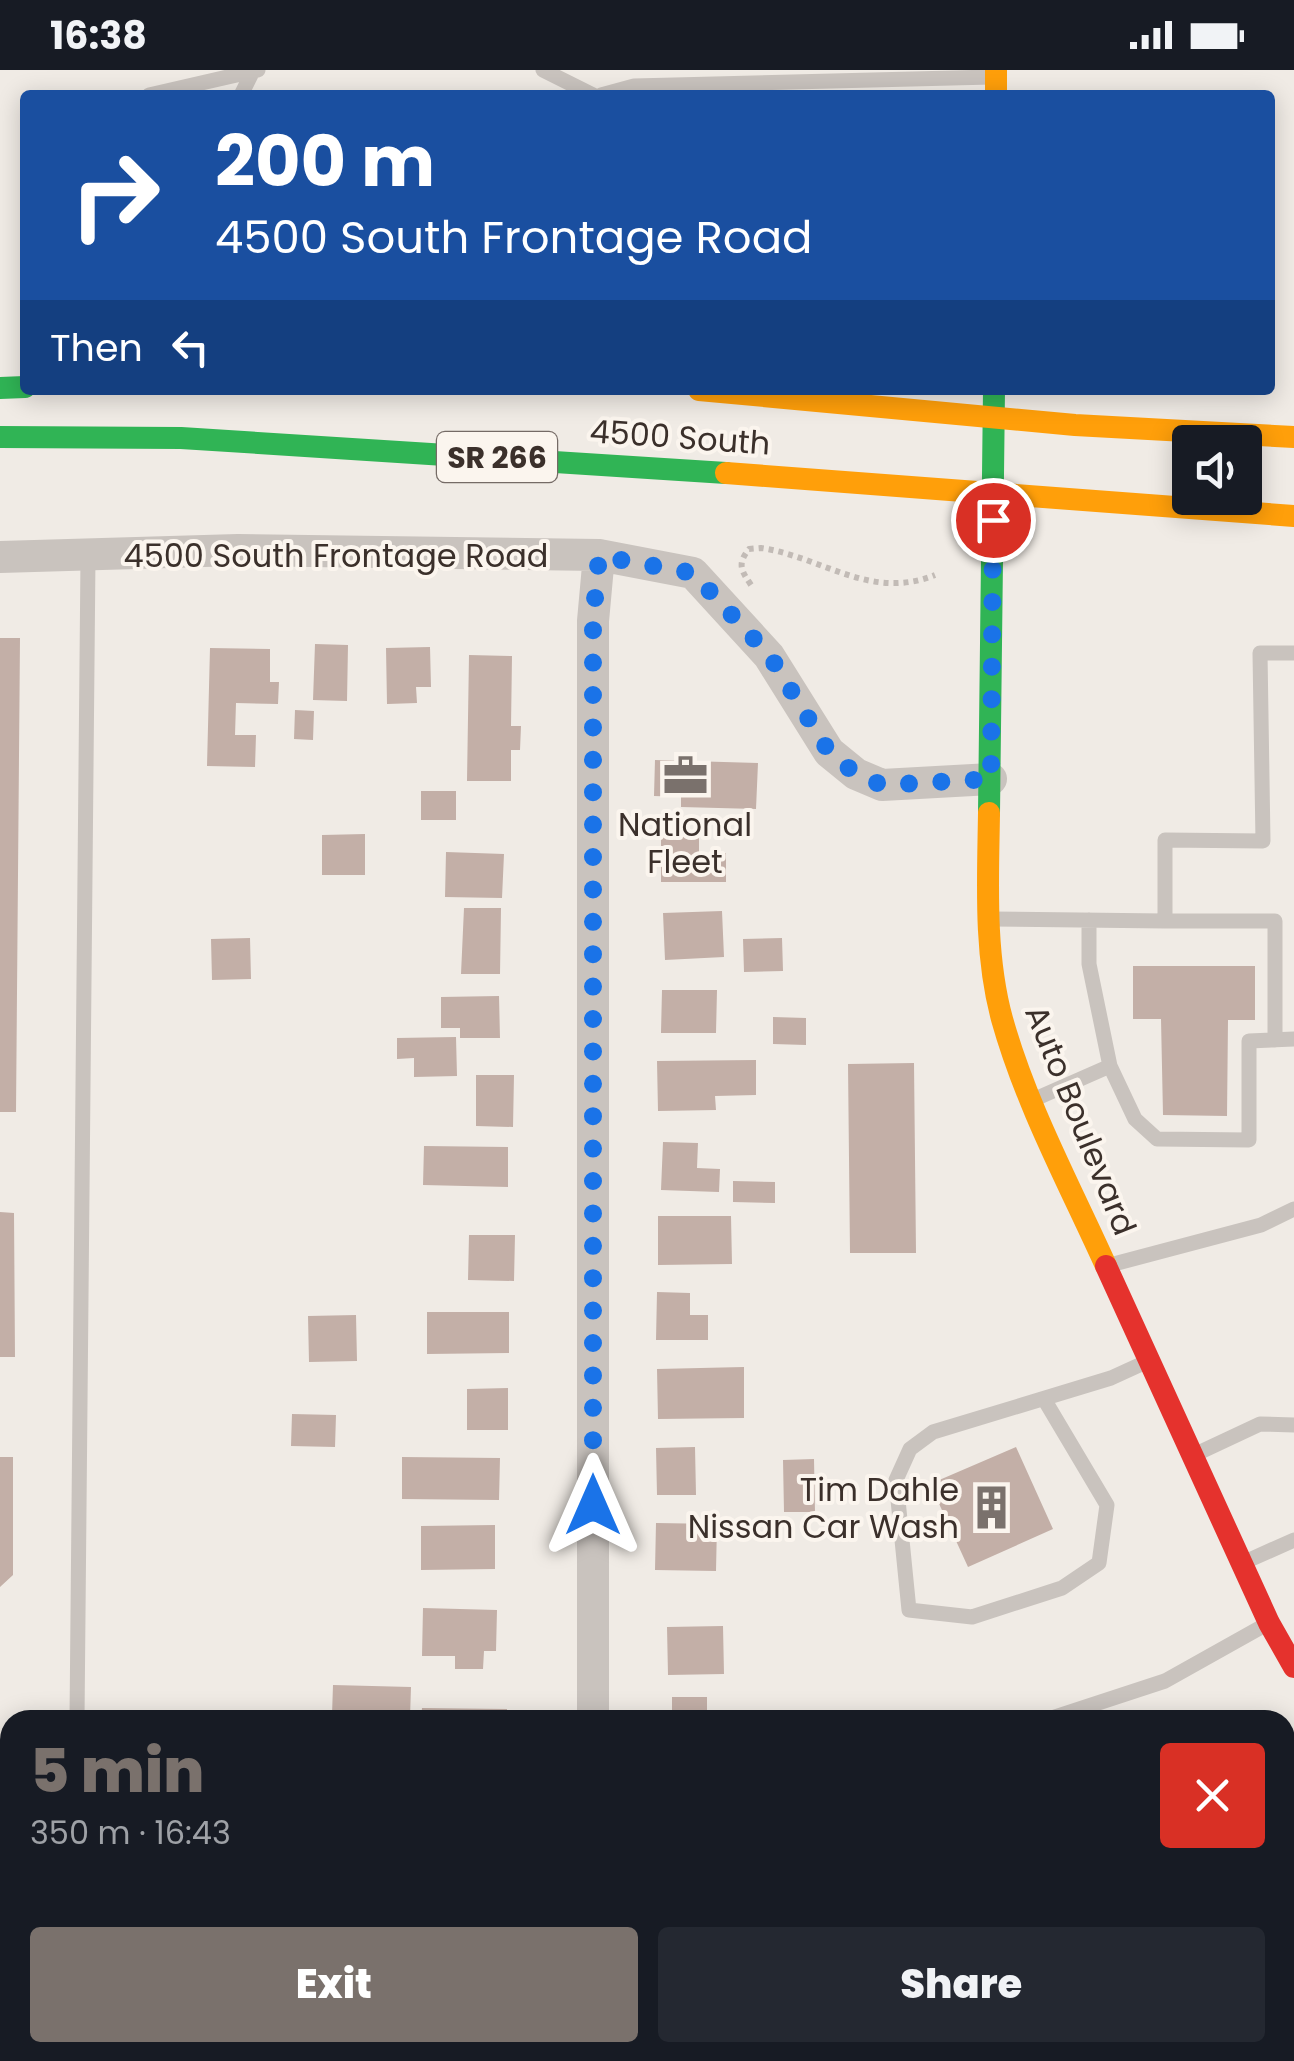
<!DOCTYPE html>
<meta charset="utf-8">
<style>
body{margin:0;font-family:Poppins,sans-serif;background:#242831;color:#f1f3f6;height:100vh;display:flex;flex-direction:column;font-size:38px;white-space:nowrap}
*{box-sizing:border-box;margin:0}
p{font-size:32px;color:#9ea1a6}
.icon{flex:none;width:55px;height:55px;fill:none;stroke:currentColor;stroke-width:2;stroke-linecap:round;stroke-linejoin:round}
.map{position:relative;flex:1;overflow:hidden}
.sheet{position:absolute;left:0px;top:1640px;width:1295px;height:352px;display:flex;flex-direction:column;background:#171b24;border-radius:30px 30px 0 0;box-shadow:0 5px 25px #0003}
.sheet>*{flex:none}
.hud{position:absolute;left:20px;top:20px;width:1255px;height:305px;border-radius:10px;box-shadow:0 5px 25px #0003;background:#1a4fa0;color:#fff;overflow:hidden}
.controls{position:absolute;left:1172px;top:355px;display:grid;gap:20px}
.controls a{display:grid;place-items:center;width:90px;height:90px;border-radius:10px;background:#171b24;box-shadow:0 5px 25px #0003;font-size:50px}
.pin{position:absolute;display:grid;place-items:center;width:85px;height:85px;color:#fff;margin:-42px;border:5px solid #fff;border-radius:50%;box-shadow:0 2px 10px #0007}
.me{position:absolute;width:110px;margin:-55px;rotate:0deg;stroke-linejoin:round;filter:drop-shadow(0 0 8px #0008)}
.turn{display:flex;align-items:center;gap:35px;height:210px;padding:0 30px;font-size:45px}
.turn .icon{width:130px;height:130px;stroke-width:2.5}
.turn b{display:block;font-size:70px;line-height:85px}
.then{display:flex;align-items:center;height:95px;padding:0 30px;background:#0003;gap:20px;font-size:38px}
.round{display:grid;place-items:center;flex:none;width:105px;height:105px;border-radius:10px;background:#242831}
.summary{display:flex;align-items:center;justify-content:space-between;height:170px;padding:0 30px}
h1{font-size:60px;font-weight:800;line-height:75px;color:#7a716c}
.action{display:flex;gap:20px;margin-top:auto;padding:20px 30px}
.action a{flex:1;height:115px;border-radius:10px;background:#7a716c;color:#fff;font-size:40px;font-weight:800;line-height:115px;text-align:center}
.action a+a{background:#242831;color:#f1f3f6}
.status{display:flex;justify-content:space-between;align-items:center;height:70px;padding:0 50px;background:#171b24;direction:ltr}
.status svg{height:28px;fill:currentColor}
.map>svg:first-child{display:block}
.building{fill:#c3afa7}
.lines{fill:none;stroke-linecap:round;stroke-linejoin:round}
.path{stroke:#c2bbb6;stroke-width:6;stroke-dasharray:5 5;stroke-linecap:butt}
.lane{stroke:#c9c3be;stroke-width:15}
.street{stroke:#c9c3be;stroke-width:32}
.fast{stroke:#30b455;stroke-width:22}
.slow{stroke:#ff9f0a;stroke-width:22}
.jam{stroke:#e5322d;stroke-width:22}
.route{stroke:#1a73e8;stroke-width:18;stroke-dasharray:0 32.4}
.labels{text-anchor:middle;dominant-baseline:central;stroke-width:8;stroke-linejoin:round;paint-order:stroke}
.shield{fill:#fbf5ee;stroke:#756b66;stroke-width:2.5}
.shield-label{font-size:30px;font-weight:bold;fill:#3b302b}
.street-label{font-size:32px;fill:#3b302b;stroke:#fbf5ee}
.poi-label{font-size:32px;fill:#3b302b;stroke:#fbf5ee}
</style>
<div class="status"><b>16:38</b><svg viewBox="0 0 49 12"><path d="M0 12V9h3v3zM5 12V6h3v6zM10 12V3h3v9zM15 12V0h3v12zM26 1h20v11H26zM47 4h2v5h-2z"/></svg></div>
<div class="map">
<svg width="1294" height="1991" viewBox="0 0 1294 1991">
<rect width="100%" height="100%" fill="#f0ebe5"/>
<path class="building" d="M 0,568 L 20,568 L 16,1042 L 0,1042 Z
M 315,574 L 348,575 L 347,631 L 313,630 Z
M 430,577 L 431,617 L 416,617 L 417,633 L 387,634 L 386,578 Z
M 210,578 L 270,579 L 270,612 L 279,612 L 278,634 L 236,633 L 235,665 L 256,665 L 255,697 L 207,696 Z
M 469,585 L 512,586 L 511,656 L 521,656 L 520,680 L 511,680 L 511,711 L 467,711 Z
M 295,640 L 314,641 L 313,670 L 294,669 Z
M 655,690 L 758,693 L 756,739 L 681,737 L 681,727 L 654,726 Z
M 421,721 L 456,721 L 456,750 L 421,750 Z
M 365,764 L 365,805 L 322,805 L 322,765 Z
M 661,766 L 699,766 L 699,783 L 726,783 L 726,812 L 661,812 Z
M 446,782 L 504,784 L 502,828 L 445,827 Z
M 464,838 L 501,838 L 500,904 L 461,904 Z
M 722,841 L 724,887 L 665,890 L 663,843 Z
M 250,868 L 251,909 L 212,910 L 211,869 Z
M 782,868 L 783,901 L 744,902 L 743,869 Z
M 1133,896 L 1255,896 L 1255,950 L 1228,950 L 1227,1046 L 1163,1045 L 1161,949 L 1133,949 Z
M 662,920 L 717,920 L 716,963 L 661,963 Z
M 499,926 L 500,968 L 460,968 L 460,958 L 441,958 L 441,927 Z
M 773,947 L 806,948 L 806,975 L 773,974 Z
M 456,967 L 457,1006 L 414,1007 L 414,988 L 397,989 L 397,968 Z
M 756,990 L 756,1025 L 715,1026 L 716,1040 L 658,1041 L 657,991 Z
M 914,993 L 916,1183 L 850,1183 L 848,994 Z
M 476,1005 L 514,1005 L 513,1057 L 476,1056 Z
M 663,1072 L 698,1073 L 697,1098 L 720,1099 L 719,1122 L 661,1120 Z
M 424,1076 L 508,1077 L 508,1117 L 423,1115 Z
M 733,1111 L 775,1112 L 775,1133 L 733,1132 Z
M 0,1142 L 14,1143 L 15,1287 L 0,1287 Z
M 658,1146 L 731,1146 L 732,1194 L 658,1195 Z
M 469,1165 L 515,1165 L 514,1211 L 468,1210 Z
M 657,1222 L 690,1223 L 690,1245 L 708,1245 L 708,1270 L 656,1270 Z
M 427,1242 L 509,1242 L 509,1283 L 427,1284 Z
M 356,1245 L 357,1291 L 309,1292 L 308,1246 Z
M 744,1297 L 744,1348 L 658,1349 L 657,1299 Z
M 508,1318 L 508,1360 L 467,1360 L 467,1319 Z
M 292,1344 L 336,1345 L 335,1377 L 291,1376 Z
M 695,1377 L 696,1425 L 657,1425 L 656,1378 Z
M 1016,1377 L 1053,1459 L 968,1497 L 930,1414 Z
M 0,1387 L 13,1387 L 13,1505 L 0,1517 Z
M 402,1387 L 500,1388 L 499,1430 L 402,1429 Z
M 814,1389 L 815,1442 L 784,1442 L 783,1390 Z
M 656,1453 L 717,1454 L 716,1501 L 655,1500 Z
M 495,1455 L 495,1499 L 421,1500 L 421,1456 Z
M 423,1538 L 497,1540 L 496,1581 L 484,1581 L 483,1599 L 455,1599 L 455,1586 L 422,1586 Z
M 723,1556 L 724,1604 L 668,1605 L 667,1557 Z
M 333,1615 L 411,1617 L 410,1647 L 332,1645 Z
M 672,1627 L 707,1627 L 707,1650 L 672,1650 Z
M 422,1638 L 507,1639 L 507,1650 L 421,1650 Z
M 0,1679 L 10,1690 L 9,1774 L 0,1783 Z
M 1285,1776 L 1294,1783 L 1294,1897 L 1285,1910 Z
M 1096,1982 L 1235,1982 L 1229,1991 L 1090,1991 Z"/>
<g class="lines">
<path class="path" d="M 751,515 C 741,500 737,494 749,479 L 761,478 C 823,487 870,531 935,505"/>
<path class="lane" d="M 543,0 L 593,25
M 149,25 L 258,0
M 241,25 L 253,1
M 601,25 L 634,16 L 992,7
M 992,849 L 1165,851 L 1165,770 L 1263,771 L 1260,583 L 1294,583
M 1089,850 L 1089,894 L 1110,996
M 1165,851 L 1275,851 L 1275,970
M 1035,1029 L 1110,996 L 1135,1049 L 1157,1069 L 1249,1070 L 1249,971 L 1294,969
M 1110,1195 L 1261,1155 L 1294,1139
M 1044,1329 L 1107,1435 L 1099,1493 L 1062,1518 L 972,1547 L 909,1540 L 896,1410 L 910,1379 L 933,1362 L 1111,1308 L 1146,1292
M 1196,1384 L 1260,1354 L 1294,1355
M 1247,1491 L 1294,1470
M 77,1650 L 88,487
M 1046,1650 L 1165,1611 L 1265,1555
M 74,1991 L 74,1982"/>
<path class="street" d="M 0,487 L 238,480 L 599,485 L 693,503 L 769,586 L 829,682 L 856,704 L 882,715 L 991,709
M 593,1650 L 593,551 L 599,485
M 593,1991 L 593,1982"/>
<path class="fast" d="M 0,318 L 25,317
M 0,367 L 181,368 L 726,403
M 989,743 L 994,320"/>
<path class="slow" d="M 996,0 L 996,25
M 699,320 L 1075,355 L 1294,367
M 726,403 L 1294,446
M 989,743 C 988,811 984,883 1002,949 C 1026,1035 1070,1116 1106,1196"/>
<path class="jam" d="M 1106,1196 L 1269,1553 L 1294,1597"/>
</g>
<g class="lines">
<path class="route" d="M 593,1435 L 593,550 L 599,486 L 693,503 L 770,586 L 829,682 L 856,704 L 882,715 L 991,709 L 993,450"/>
</g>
<defs>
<symbol id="office-bare" viewBox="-9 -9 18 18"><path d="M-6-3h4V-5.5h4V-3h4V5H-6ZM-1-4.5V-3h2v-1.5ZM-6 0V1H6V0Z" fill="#7a716c" stroke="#fbf5ee" stroke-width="2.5" paint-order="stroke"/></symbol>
<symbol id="building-bare" viewBox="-9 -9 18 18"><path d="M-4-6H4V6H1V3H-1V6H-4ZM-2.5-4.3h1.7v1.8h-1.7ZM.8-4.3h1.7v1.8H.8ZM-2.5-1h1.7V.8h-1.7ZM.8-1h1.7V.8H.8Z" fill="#7a716c" stroke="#fbf5ee" stroke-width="2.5" paint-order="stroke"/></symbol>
</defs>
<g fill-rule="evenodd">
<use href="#office-bare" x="654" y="674" width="63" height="63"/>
<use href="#building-bare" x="960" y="1406" width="63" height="63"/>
</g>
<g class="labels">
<rect class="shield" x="437" y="362" width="120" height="50" rx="8"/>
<g class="shield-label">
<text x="497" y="387">SR 266</text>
</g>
<g class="street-label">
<text transform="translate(680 367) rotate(4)">4500 South</text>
<text x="336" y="485">4500 South Frontage Road</text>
<text transform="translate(1081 1050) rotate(68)">Auto Boulevard</text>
</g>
<g class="poi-label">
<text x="685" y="754">National<tspan x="685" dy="37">Fleet</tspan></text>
<text x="959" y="1419" text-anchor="end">Tim Dahle<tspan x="959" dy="37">Nissan Car Wash</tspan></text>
</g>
</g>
</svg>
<div class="controls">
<a><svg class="icon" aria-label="sound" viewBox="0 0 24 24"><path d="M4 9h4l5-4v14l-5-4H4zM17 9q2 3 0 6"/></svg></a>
</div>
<div class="pin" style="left:993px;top:450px;background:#d93025"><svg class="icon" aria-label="arrive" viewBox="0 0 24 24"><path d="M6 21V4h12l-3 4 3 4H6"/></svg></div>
<svg class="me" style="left:593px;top:1435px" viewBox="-20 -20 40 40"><path d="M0-17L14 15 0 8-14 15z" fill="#1a73e8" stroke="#fff" stroke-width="4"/></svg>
<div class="hud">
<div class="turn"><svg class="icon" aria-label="right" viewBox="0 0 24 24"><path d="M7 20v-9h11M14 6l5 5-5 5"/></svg><div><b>200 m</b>4500 South Frontage Road</div></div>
<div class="then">Then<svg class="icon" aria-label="left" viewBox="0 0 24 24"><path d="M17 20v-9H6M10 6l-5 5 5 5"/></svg></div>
</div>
<section class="sheet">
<div class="summary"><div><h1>5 min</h1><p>350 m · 16:43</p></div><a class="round" style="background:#d93025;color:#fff"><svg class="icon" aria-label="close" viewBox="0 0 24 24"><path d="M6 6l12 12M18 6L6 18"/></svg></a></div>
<div class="action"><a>Exit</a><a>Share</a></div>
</section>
</div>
